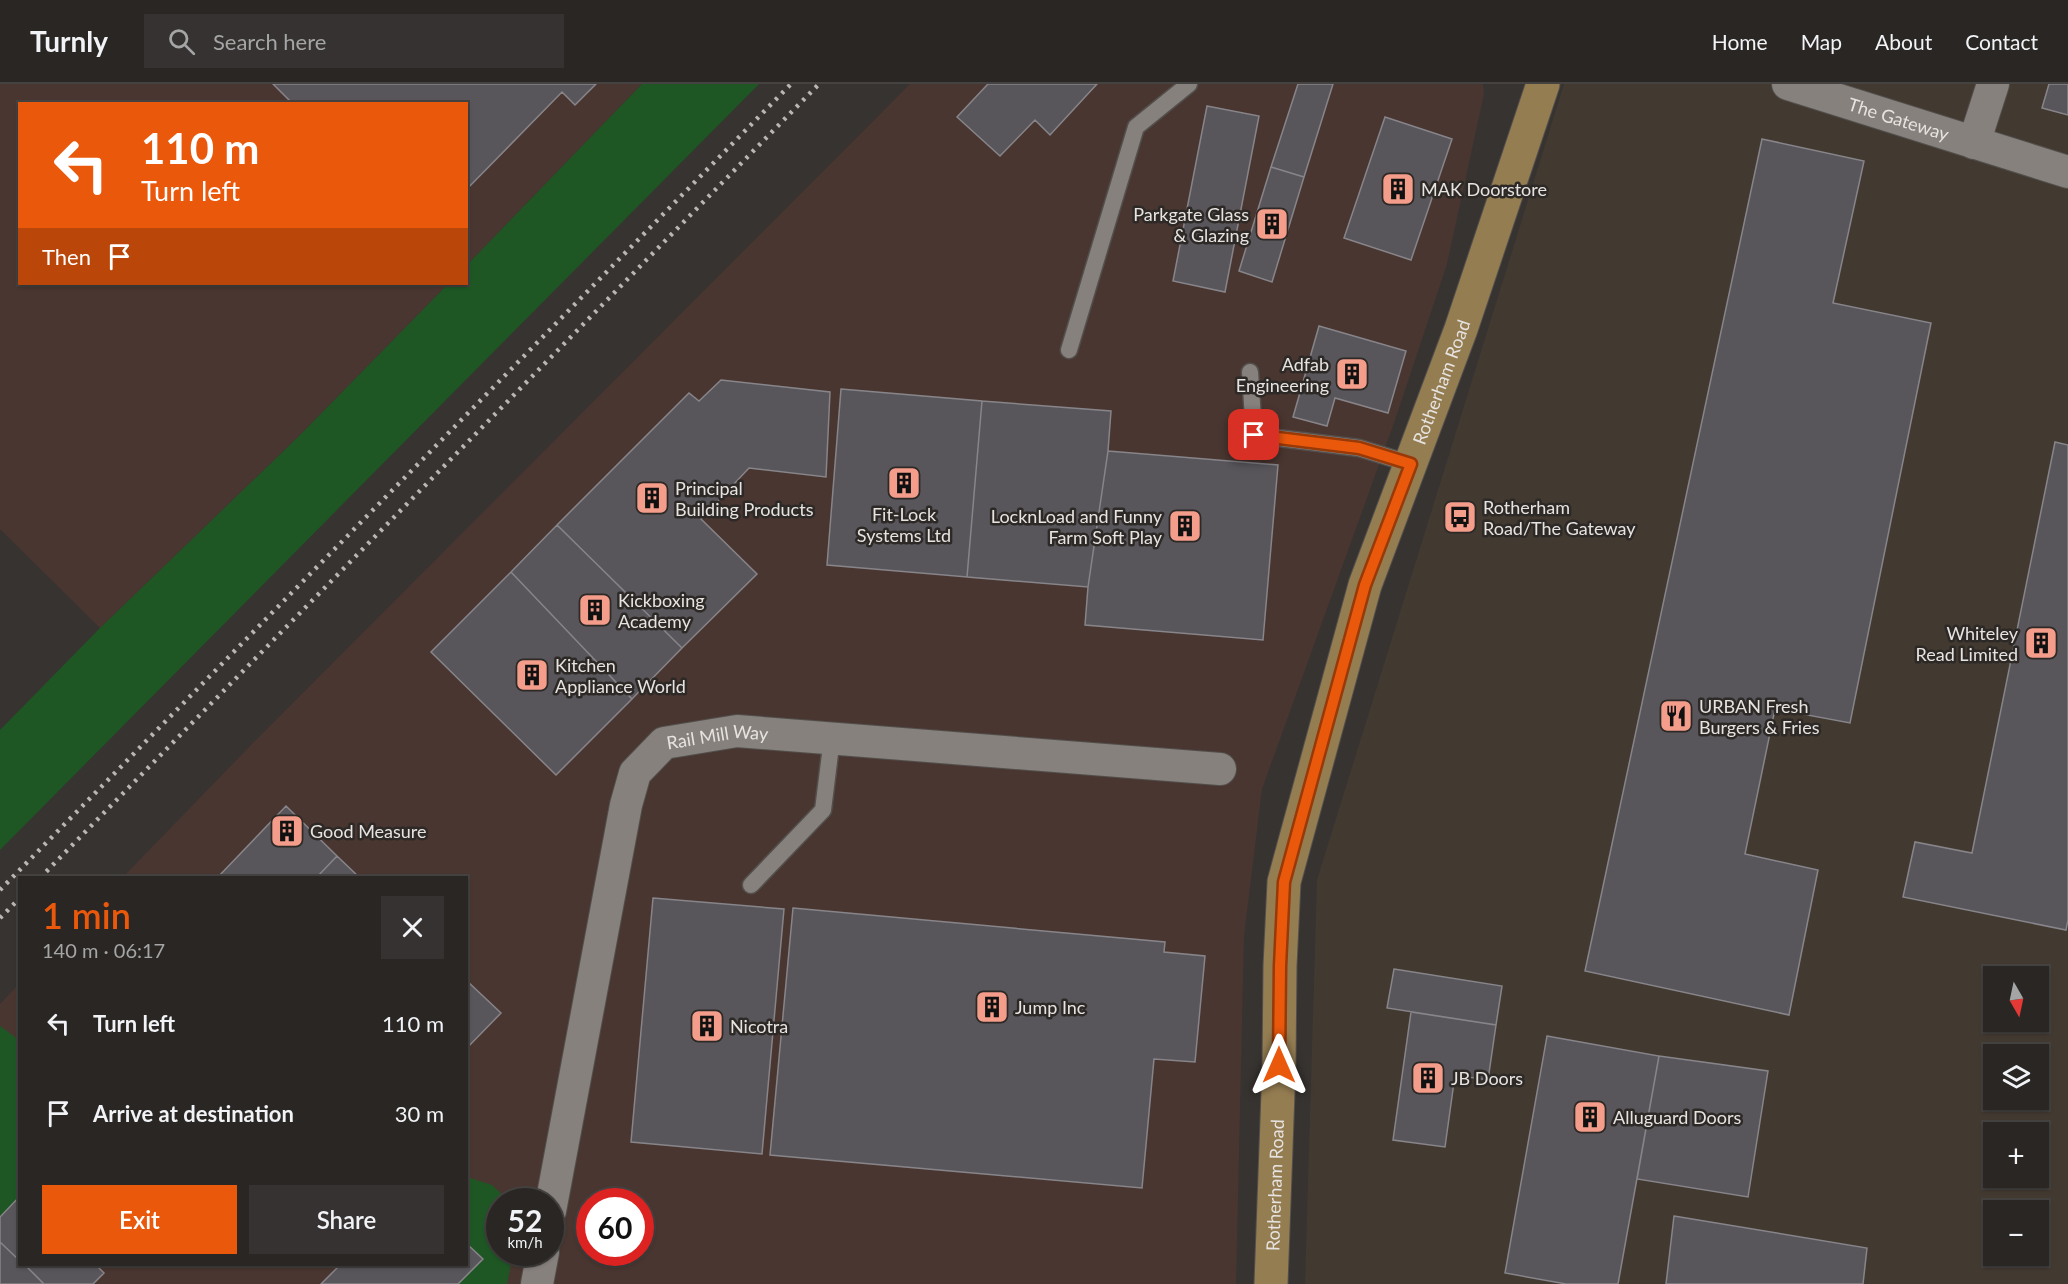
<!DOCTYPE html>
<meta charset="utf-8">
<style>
body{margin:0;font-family:Lato,sans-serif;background:#353231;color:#f1f3f6;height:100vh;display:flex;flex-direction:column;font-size:22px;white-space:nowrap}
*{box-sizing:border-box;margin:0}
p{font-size:20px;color:#a5a5a6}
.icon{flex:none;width:33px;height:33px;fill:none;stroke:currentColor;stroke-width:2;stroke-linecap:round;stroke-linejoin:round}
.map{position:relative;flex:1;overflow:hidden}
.details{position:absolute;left:18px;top:792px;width:450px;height:390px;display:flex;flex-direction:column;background:#292624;border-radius:0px;box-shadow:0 2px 4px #0004,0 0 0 2px #454341}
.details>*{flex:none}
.top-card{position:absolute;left:18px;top:18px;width:450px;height:183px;border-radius:0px;box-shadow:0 2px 4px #0004,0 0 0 2px #454341;background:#ea580c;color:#fff;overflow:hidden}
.needle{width:39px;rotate:171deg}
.fabs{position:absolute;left:1983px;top:882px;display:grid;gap:12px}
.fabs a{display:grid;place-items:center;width:66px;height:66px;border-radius:0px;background:#292624;box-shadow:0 2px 4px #0004,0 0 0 2px #454341;font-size:30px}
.speed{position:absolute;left:486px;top:1104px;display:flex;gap:12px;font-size:30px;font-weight:700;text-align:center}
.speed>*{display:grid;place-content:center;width:78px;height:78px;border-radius:50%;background:#292624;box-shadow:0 2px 4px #0004,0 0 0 2px #454341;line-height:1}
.speed small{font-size:15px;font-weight:400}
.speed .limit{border:9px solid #d22;background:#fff;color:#111}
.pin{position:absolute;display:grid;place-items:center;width:51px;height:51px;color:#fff;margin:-26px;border-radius:12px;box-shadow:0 3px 9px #0006}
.me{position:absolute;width:66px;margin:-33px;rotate:0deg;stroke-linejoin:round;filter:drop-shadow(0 0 4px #0008)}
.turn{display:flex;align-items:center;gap:21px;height:126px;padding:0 24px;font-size:27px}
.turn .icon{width:78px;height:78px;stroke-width:2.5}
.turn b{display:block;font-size:42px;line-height:51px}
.then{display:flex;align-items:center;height:57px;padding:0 24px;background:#0003;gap:12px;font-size:22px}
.round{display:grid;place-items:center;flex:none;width:63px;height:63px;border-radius:0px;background:#353231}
.summary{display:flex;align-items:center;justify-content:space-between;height:102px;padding:0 24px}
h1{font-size:36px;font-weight:600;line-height:45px;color:#ea580c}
.button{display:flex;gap:12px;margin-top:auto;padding:12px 24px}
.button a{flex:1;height:69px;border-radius:0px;background:#ea580c;color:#fff;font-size:24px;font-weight:600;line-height:69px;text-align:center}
.button a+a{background:#353231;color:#f1f3f6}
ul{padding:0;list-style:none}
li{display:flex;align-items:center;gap:18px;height:90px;padding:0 24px}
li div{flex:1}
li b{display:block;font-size:22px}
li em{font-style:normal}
header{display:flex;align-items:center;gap:36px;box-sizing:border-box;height:84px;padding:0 30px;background:#292624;border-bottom:2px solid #454341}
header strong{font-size:28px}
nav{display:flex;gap:33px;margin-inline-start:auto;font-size:21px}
.search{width:420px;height:54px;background:#353231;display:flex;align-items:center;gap:15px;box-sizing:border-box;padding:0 21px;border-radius:0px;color:#a5a5a6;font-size:22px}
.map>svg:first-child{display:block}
.commercial{fill:#4a3630;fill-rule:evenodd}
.built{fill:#423931;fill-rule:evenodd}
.green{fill:#1e5724}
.building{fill:#58565b;stroke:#87858a;stroke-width:1.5}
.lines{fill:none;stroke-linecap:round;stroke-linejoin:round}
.service-casing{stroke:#524f4c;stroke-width:19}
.minor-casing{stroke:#524f4c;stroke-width:34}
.primary-casing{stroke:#524f4c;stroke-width:35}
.service{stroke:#86817d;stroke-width:16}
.minor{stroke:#86817d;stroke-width:32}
.primary{stroke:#957d52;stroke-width:33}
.rail{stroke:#b9b6b4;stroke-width:4.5;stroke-dasharray:3 6;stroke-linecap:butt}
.route-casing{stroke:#983908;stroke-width:15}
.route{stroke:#ea580c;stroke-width:10}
.labels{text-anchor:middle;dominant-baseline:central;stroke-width:5;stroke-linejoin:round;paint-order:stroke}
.street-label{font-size:18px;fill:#e6e3e1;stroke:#2d2926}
.poi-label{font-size:18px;fill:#e6e3e1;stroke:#2d2926;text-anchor:start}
</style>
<header>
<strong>Turnly</strong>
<div class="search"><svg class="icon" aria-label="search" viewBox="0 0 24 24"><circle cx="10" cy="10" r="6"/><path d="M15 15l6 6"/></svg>Search here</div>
<nav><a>Home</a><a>Map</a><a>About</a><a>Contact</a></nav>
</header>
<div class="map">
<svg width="2068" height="1200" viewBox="0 0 2068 1200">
<rect width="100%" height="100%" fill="#373330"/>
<path class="commercial" d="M 0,0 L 642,0 L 467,181 L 466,20 L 20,20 L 20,200 L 448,200 L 299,352 L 100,544 L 0,445 Z
M 910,0 L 1483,0 L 1484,10 L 1447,180 L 1394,339 L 1262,705 L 1244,852 L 1236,1200 L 0,1200 L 0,920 L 19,900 L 20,1180 L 466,1180 L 466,794 L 123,793 L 252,660 ZM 500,1118 L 550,1118 L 550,1168 L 500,1168 ZM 590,1118 L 640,1118 L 640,1168 L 590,1168 Z"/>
<path class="built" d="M 1564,0 L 2068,0 L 2068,1200 L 1305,1200 L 1317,796 ZM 1994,892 L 2038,892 L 2038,938 L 1994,938 ZM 1994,970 L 2038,970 L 2038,1016 L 1994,1016 ZM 1994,1048 L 2038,1048 L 2038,1094 L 1994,1094 ZM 1994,1126 L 2038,1126 L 2038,1172 L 1994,1172 Z"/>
<path class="green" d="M 642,0 L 759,0 L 0,766 L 0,646 L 100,544 L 299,352 L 448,200 L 466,200 L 467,181 Z
M 0,942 L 19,956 L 20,1112 L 0,1133 Z
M 467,1093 L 492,1101 L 509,1117 L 500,1118 L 500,1168 L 513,1169 L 507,1200 L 458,1200 L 483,1175 L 467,1159 Z"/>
<path class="building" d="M 273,0 L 596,0 L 575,21 L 562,8 L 466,106 L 466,20 L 293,20 Z
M 988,0 L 1097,0 L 1050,51 L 1035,36 L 1000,72 L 957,33 Z
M 1298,0 L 1333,0 L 1304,93 L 1271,83 Z
M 2049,0 L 2068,0 L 2068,31 L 2042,24 Z
M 1207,22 L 1259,32 L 1225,208 L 1173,197 Z
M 1385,33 L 1452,55 L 1411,176 L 1344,154 Z
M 1762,55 L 1864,77 L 1833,219 L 1931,239 L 1850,639 L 1775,625 L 1745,770 L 1818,786 L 1789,931 L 1585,887 Z
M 1271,83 L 1304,93 L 1272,198 L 1239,187 Z
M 1319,242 L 1406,267 L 1388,329 L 1335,314 L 1327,342 L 1293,333 Z
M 721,296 L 830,308 L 826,393 L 749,384 L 701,435 L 757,490 L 682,564 L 557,441 L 689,309 L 699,317 Z
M 841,305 L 982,317 L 967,493 L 827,481 Z
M 982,317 L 1111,327 L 1108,367 L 1088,503 L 967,493 Z
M 2055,358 L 2068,361 L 2068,836 L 2066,846 L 1903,813 L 1915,758 L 1972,769 Z
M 1108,367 L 1278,381 L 1263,556 L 1085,541 L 1088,503 Z
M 557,441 L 682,564 L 632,615 L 511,488 Z
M 511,488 L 632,615 L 556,691 L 431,568 Z
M 286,722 L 337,772 L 316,794 L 217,794 Z
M 337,772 L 360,794 L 316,794 Z
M 653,814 L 784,825 L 762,1070 L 631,1058 Z
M 793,824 L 1165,858 L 1164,868 L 1205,872 L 1195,978 L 1154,975 L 1142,1104 L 770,1071 Z
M 1394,885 L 1502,902 L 1496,941 L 1387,924 Z
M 466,896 L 501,929 L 466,965 Z
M 1411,928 L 1496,941 L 1488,996 L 1455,991 L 1445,1063 L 1393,1056 Z
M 1547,952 L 1659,972 L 1618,1200 L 1566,1200 L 1505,1189 Z
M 1659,972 L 1768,987 L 1748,1113 L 1637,1095 Z
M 20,1112 L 20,1177 L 0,1158 L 0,1133 Z
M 1674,1132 L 1867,1164 L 1863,1200 L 1666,1200 Z
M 0,1158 L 20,1177 L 20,1180 L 24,1180 L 44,1200 L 0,1200 Z
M 466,1159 L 483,1175 L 458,1200 L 321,1200 L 341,1180 L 466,1180 Z
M 24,1180 L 95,1180 L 104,1189 L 93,1200 L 44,1200 Z"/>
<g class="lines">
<defs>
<path id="service" d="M 1069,266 L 1136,43 L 1189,0
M 1250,288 L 1254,351 L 1359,364 L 1411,380
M 751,801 L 823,726 L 832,654"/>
<g id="minor">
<path id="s1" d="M 1788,0 L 2068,88"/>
<path d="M 1974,59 L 1993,0"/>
<path id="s2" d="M 550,1127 L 626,721 L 635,689 L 664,659 L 737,647 L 1220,685"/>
<path d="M 537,1200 L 543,1168"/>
</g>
<g id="primary">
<path id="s3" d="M 1271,1200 L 1279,981 L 1280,882 L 1284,798 L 1365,501 L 1461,245 L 1543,0"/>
</g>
</defs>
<use href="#service" class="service-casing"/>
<use href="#minor" class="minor-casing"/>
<use href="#primary" class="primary-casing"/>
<use href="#service" class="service"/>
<use href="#minor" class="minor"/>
<use href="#primary" class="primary"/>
<path class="rail" d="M 40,794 L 819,0
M 0,806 L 791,0
M 0,834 L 20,814"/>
</g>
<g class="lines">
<defs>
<path id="route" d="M 1254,351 L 1359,364 L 1411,380 L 1365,501 L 1284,798 L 1280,882 L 1279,981"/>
</defs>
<use href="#route" class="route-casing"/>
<use href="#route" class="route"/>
</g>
<defs>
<symbol id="building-square" viewBox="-11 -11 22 22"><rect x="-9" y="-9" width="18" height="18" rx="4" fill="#f49d8b" stroke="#2d2926"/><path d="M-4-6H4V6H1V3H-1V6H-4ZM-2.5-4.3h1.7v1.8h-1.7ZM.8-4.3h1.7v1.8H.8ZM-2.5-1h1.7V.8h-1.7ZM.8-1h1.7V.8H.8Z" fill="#111"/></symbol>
<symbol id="bus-square" viewBox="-11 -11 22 22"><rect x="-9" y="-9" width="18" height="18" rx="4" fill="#f49d8b" stroke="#2d2926"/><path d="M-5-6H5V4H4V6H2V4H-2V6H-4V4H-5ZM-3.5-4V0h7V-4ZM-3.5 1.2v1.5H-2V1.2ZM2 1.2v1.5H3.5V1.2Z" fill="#111"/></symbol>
<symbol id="restaurant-square" viewBox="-11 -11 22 22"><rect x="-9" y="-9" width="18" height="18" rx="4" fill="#f49d8b" stroke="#2d2926"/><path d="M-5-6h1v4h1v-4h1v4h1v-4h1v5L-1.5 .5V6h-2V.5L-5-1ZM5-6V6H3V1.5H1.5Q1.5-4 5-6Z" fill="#111"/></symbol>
</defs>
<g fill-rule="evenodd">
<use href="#building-square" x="1379" y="86" width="38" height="38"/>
<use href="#building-square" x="1253" y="121" width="38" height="38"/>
<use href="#building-square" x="1333" y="271" width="38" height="38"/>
<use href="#building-square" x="885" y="380" width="38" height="38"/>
<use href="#building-square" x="633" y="395" width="38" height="38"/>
<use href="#bus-square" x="1441" y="414" width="38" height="38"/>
<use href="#building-square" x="1166" y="423" width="38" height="38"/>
<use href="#building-square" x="576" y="507" width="38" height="38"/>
<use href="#building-square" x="2022" y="540" width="38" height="38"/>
<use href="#building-square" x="513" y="572" width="38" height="38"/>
<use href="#restaurant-square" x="1657" y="613" width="38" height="38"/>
<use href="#building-square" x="268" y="728" width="38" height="38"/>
<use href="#building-square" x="973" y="904" width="38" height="38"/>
<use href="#building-square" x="688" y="923" width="38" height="38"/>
<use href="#building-square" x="1409" y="975" width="38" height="38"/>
<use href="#building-square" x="1571" y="1014" width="38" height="38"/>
</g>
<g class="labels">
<g class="street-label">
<text stroke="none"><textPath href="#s1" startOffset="116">The Gateway</textPath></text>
<text stroke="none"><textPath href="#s3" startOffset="927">Rotherham Road</textPath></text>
<text stroke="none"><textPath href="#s2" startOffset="542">Rail Mill Way</textPath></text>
<text stroke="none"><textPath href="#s3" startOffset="99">Rotherham Road</textPath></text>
</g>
<g class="poi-label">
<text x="1421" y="105">MAK Doorstore</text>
<text x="1249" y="130" text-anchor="end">Parkgate Glass<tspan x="1249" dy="21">&amp; Glazing</tspan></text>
<text x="1329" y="280" text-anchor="end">Adfab<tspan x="1329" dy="21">Engineering</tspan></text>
<text x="675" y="404">Principal<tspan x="675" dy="21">Building Products</tspan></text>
<text x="1483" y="423">Rotherham<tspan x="1483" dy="21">Road/The Gateway</tspan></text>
<text x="904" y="430" text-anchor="middle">Fit-Lock<tspan x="904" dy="21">Systems Ltd</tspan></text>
<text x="1162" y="432" text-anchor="end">LocknLoad and Funny<tspan x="1162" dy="21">Farm Soft Play</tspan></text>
<text x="618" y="516">Kickboxing<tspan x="618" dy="21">Academy</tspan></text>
<text x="2018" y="549" text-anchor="end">Whiteley<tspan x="2018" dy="21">Read Limited</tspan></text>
<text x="555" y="581">Kitchen<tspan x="555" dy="21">Appliance World</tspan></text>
<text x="1699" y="622">URBAN Fresh<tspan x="1699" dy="21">Burgers &amp; Fries</tspan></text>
<text x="310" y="747">Good Measure</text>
<text x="1015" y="923">Jump Inc</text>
<text x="730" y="942">Nicotra</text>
<text x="1451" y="994">JB Doors</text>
<text x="1613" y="1033">Alluguard Doors</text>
</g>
</g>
</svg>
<div class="fabs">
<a><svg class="needle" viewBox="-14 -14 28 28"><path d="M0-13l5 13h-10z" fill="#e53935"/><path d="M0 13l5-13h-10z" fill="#a5a5a6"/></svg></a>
<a><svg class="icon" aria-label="layers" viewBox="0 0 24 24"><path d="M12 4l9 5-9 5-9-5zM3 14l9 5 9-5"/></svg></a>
<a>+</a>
<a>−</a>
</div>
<div class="speed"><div>52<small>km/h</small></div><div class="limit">60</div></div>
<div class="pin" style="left:1254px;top:351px;background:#d93025"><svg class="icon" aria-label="arrive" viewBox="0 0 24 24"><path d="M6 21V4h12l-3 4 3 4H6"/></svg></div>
<svg class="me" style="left:1279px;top:981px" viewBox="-20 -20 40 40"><path d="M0-17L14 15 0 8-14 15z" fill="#ea580c" stroke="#fff" stroke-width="4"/></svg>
<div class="top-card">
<div class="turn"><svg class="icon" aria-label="left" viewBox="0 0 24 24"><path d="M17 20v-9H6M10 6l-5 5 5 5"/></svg><div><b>110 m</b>Turn left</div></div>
<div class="then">Then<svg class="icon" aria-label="arrive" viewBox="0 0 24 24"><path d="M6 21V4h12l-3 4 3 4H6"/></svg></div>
</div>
<section class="details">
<div class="summary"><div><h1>1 min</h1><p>140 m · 06:17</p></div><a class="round"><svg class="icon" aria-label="close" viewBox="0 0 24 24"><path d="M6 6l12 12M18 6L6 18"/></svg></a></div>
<ul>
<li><svg class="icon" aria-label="left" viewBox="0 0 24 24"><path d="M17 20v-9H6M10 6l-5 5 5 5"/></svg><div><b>Turn left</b></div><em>110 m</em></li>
<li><svg class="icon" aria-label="arrive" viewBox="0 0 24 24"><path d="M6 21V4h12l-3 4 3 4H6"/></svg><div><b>Arrive at destination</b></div><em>30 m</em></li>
</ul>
<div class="button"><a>Exit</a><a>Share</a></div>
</section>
</div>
